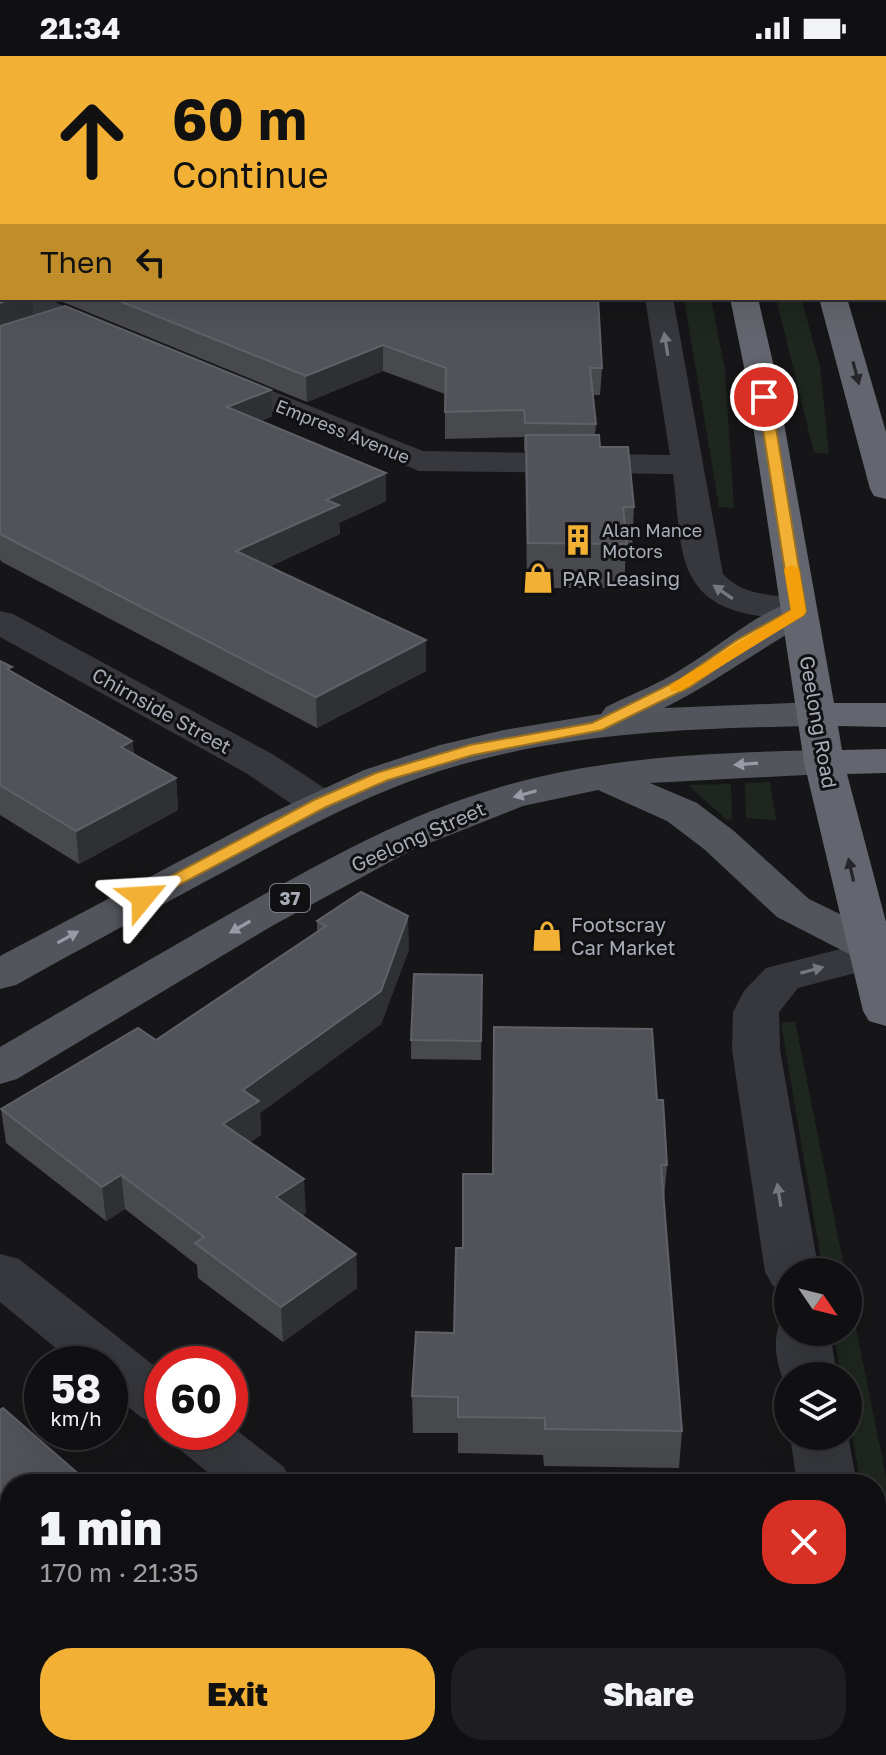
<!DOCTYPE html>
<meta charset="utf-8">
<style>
body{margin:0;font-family:"Golos Text",sans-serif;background:#1e1e20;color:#f1f3f6;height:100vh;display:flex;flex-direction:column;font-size:30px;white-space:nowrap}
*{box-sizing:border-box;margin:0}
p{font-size:26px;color:#9c9d9f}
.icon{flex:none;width:44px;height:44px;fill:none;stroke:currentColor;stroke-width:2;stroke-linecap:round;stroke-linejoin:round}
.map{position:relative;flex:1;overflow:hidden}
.details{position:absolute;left:0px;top:1418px;width:886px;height:282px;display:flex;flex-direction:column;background:#101012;border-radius:32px 32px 0 0;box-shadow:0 8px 32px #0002,0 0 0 2px #303032}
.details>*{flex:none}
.guide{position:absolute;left:0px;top:0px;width:886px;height:244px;box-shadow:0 8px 32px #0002,0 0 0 2px #303032;background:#f2b134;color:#111;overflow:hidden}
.needle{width:52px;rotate:125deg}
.buttons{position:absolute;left:774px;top:1202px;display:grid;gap:16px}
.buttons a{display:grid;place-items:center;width:88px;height:88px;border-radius:50%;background:#101012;box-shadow:0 8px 32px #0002,0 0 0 2px #303032;font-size:40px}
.speed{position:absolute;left:24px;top:1290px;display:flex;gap:16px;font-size:40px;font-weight:700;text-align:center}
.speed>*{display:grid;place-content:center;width:104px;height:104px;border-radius:50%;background:#101012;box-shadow:0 8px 32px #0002,0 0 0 2px #303032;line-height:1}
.speed small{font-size:20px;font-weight:400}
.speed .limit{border:12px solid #d22;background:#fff;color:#111}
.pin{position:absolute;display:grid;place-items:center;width:68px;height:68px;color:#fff;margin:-34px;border:4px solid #fff;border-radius:50%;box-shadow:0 2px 8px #0007}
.me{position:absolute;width:88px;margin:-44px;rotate:63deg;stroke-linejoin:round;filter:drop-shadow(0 0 6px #0008)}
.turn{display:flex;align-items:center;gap:28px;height:168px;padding:0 40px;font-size:36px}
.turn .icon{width:104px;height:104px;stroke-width:2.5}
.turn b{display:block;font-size:56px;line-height:68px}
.then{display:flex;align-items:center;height:76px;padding:0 40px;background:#0003;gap:16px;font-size:30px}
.round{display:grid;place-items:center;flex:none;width:84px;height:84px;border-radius:32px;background:#1e1e20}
.summary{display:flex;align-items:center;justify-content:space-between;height:136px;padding:0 40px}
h1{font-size:48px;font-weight:800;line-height:60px}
.action{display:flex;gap:16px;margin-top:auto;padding:16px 40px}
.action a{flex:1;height:92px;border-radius:32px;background:#f2b134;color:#111;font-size:32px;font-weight:800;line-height:92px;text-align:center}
.action a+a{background:#1e1e20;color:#f1f3f6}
.status{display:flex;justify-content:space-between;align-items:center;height:56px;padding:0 40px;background:#101012;direction:ltr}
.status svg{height:22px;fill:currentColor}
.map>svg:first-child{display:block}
.green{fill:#1e261f}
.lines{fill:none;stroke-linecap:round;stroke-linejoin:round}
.minor{fill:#37383d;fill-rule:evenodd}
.major{fill:#53555c;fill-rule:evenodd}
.highway{fill:#63666e;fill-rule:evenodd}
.wall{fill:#47494d}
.shaded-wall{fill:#2f3033}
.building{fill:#525359;stroke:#5f6168;stroke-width:2}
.oneway{fill:#757881}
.oneway2{fill:#26262a}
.oneway3{fill:#979ba6}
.route{fill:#f2b134;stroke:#9d7322;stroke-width:2}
.slow{fill:#f59e0b}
.labels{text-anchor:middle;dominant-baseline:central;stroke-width:6;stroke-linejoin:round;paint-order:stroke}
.far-street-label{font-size:18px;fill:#a8adb8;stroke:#111113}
.far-poi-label{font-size:18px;fill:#a8adb8;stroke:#111113;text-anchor:start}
.shield{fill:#111113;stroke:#7b7e86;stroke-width:2}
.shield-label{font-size:18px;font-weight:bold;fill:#a8adb8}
.poi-label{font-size:20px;fill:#a8adb8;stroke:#111113;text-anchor:start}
.street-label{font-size:20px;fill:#a8adb8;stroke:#111113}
</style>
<div class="status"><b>21:34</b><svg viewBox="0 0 49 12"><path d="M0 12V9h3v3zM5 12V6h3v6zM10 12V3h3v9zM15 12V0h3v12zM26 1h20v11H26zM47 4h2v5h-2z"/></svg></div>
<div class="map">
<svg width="886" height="1699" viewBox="0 0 886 1699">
<rect width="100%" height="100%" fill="#161618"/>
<path class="green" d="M 684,242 L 711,242 L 725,314 L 734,452 L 719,451 Z
M 776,242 L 801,242 L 820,310 L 829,398 L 814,397 Z
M 770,726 L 776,764 L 746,762 L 745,727 Z
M 731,728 L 732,763 L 727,764 L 688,729 Z
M 795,965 L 845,1216 L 823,1216 L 781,967 Z
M 848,1232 L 886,1421 L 886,1581 L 876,1516 L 876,1428 L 861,1428 L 848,1358 L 848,1320 L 841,1320 L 833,1276 L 848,1276 Z"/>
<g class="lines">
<path class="minor" d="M 609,0 L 631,0 L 631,2 L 609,2 Z
M 884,25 L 886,25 L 886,39 L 884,39 Z
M 884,153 L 886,154 L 886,174 L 884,173 Z
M 7,242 L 45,242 L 115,271 L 119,277 L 115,283 L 105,286 L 95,283 L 11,248 Z
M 645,242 L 673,242 L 723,518 C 747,544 780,537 811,544 L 816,552 L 811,560 C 791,565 769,562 748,558 C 672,542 682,482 673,418 L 419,415 L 205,329 L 201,323 L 205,317 L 216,314 L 227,317 L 423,395 L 670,399 Z
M 0,555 L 13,558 L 274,699 L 335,739 L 341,748 L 335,757 L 320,760 L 305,757 L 246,717 L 0,581 Z
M 872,885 L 886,889 L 886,909 L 798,932 L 779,956 L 780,994 L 819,1216 L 788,1216 L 788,1234 L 773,1230 L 765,1216 L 732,994 L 733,956 L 744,935 L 766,912 Z
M 0,1198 L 19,1203 L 162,1316 L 162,1369 L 142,1362 L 110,1336 L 110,1308 L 75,1308 L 0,1246 Z
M 788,1260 L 788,1276 L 830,1276 L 837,1320 L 788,1320 L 788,1333 C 776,1312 771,1283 782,1262 Z
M 230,1369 L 284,1411 L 293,1428 L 222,1428 L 178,1392 L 169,1376 L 230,1376 Z
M 790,1380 L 848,1380 L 857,1428 L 797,1428 Z
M 876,1666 L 886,1670 L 886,1699 L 830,1699 L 829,1690 L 876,1690 Z"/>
<path class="major" d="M 799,544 L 812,547 L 817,555 L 812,563 C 762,592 716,626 664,652 L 816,646 L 830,650 L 835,658 L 830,666 L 816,670 C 699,672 580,676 467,707 C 370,733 285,783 197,830 C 137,863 76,895 16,929 L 0,933 L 0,900 L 265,760 L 364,714 L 440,689 L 504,674 L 601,658 L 606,651 C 632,638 661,627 685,611 C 722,589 757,555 799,544 Z
M 824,694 L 838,697 L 844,706 L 838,715 L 824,718 L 650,727 L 697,747 L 734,775 L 809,843 L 885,880 L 885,900 L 869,904 L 853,900 L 777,861 L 704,793 L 667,765 L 598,734 L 523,750 L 412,794 L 272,870 L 17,1023 L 0,1028 L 0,991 C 82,943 164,895 247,848 C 326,804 406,759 494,733 C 601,700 713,697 824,694 Z"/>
<path class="highway" d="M 679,0 L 701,0 L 701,2 L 679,2 Z
M 746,0 L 768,0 L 769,2 L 747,2 Z
M 730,242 L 758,242 L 774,311 L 834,647 L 886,647 L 886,671 L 838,670 L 842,694 L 886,693 L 886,717 L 847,718 L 886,866 L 886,970 L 869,965 L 863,955 L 804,706 L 744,311 Z
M 819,242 L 847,242 L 886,376 L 886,443 L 874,440 L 870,433 Z"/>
</g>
<path class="wall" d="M 0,0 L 2,2 L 2,242 L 32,242 L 34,259 L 272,360 L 261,365 L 386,445 L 339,467 L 340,478 L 269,511 L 426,584 L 426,615 L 317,672 L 2,506 L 0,503 Z
M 861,0 L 886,0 L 886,15 L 884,14 L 884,2 L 862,2 Z
M 53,242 L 598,242 L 602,312 L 600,339 L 592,339 L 596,368 L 595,379 L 600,391 L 634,451 L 632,494 L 626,494 L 624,532 L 527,532 L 525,395 L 524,395 L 524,381 L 445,383 L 445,338 L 383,315 L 307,346 Z
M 0,605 L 12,616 L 132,685 L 134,698 L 176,722 L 178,754 L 79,808 L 0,759 Z
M 317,865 L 409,893 L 381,968 L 260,1057 L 261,1079 L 250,1086 L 306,1157 L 302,1160 L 356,1198 L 357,1232 L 283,1286 L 198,1222 L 197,1209 L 125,1153 L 106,1165 L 6,1087 L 1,1053 L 156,984 L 317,876 Z
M 482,919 L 481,1004 L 411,1003 L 411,984 Z
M 657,1044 L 667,1109 L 664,1145 L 682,1375 L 679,1412 L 544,1410 L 543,1399 L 458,1397 L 458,1377 L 413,1377 L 412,1340 L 454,1277 L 463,1192 L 492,1118 Z
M 0,1354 L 10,1428 L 10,1686 L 5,1681 L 0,1686 Z
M 14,1690 L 245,1690 L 235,1699 L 23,1699 Z
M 435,1690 L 693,1699 L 435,1699 Z"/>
<path class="shaded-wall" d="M 14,242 L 32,242 L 34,261 L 0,273 L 0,247 Z
M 383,289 L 383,315 L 307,346 L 306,320 Z
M 271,334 L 272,360 L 229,378 L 227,351 Z
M 386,417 L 386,445 L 339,467 L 340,478 L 238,525 L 236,495 L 326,444 Z
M 426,584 L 426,615 L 317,672 L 316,641 Z
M 132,685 L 135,717 L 121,691 Z
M 176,722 L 178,754 L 79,808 L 76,775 Z
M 408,860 L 409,893 L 381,968 L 260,1057 L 261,1079 L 226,1102 L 223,1068 L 243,1034 Z
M 121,1119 L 125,1153 L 106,1165 L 102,1131 Z
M 304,1123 L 306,1157 L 278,1176 L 276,1141 Z
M 356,1198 L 357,1232 L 283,1286 L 281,1251 Z
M 0,1653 L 5,1681 L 0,1686 Z
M 199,1690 L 245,1690 L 235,1699 L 188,1699 Z"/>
<path class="building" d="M 0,0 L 592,0 L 592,2 L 2,2 Z
M 2,16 L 2,242 L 14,242 L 0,247 L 0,18 Z
M 112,242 L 598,242 L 602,312 L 590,312 L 596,368 L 525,367 L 524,354 L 445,356 L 446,312 L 383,289 L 306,320 Z
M 65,250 L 271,334 L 227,351 L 386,417 L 326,444 L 339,449 L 236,495 L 426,584 L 316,641 L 0,478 L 0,270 Z
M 526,379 L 599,379 L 600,391 L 628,391 L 634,451 L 623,451 L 627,488 L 528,487 Z
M 0,605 L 12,611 L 7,613 L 132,685 L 121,691 L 176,722 L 76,775 L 0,729 Z
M 361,836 L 408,860 L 381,935 L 243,1034 L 259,1045 L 223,1068 L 304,1123 L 276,1141 L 356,1198 L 281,1251 L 195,1187 L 204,1181 L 121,1119 L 102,1131 L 1,1053 L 138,972 L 156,984 L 326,870 L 317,865 Z
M 414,918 L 482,919 L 481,985 L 411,984 Z
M 494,971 L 652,973 L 657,1044 L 663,1044 L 667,1109 L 661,1109 L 682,1375 L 545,1373 L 545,1362 L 458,1361 L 458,1341 L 412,1340 L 416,1276 L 454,1277 L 456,1192 L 463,1192 L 463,1118 L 493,1118 Z
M 3,1352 L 90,1428 L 10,1428 L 10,1656 L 0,1646 L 0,1354 Z
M 44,1690 L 199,1690 L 188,1699 L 53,1699 Z
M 435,1690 L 692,1690 L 693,1699 L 444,1699 L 444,1693 L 435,1693 Z"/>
<defs><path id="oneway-solid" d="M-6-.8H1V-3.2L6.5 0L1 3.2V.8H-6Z" transform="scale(2)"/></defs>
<g class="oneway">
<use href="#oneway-solid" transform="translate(666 288) rotate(-99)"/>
<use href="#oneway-solid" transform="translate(723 536) rotate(-145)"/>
<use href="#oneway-solid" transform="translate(812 914) rotate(-15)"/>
<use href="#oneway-solid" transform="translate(779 1139) rotate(-99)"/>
</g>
<g class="oneway2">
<use href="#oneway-solid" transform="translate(856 317) rotate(75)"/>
<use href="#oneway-solid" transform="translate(851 814) rotate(-103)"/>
</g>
<g class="oneway3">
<use href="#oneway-solid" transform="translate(746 708) rotate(176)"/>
<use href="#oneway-solid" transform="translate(525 738) rotate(164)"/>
<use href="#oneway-solid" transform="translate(240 871) rotate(150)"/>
<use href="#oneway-solid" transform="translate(68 881) rotate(-29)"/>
</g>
<path class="route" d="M 764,338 L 771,341 L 806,555 L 804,559 L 748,591 L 690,631 L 602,674 L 473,699 L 388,724 L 326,751 L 149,845 L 137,845 L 134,841 L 137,838 L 314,744 L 376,717 L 470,689 L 592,667 L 679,624 L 737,584 L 791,554 L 758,341 Z"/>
<path class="slow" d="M 791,509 L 799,513 L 806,555 L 804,559 L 681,635 L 670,635 L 670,629 L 791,554 L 784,513 Z"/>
<defs>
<symbol id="building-bare" viewBox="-9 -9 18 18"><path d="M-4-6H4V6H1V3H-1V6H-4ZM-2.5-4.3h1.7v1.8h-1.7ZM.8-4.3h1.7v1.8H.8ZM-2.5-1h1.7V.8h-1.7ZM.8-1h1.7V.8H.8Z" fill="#f2b134" stroke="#111113" stroke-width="2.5" paint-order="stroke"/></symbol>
<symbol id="shop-bare" viewBox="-9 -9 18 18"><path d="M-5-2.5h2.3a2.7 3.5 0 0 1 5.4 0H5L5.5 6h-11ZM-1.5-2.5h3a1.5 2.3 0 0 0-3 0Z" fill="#f2b134" stroke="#111113" stroke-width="2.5" paint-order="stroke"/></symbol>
</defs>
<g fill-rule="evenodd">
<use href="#building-bare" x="556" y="462" width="44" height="44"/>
<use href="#shop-bare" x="516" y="500" width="44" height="44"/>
<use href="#shop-bare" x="525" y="858" width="44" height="44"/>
</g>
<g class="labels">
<g class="far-street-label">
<text transform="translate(343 375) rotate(22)">Empress Avenue</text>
</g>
<g class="far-poi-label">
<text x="602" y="474">Alan Mance<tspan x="602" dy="21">Motors</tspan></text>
</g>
<rect class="shield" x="270" y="828" width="40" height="28" rx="6"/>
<g class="shield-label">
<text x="290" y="842">37</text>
</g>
<g class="poi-label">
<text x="562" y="522">PAR Leasing</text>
<text x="571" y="868">Footscray<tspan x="571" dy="23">Car Market</tspan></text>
</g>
<g class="street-label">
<text transform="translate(162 654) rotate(29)">Chirnside Street</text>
<text transform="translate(819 666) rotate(80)">Geelong Road</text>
<text transform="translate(418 780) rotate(-24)">Geelong Street</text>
</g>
</g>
</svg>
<div class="buttons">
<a><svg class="needle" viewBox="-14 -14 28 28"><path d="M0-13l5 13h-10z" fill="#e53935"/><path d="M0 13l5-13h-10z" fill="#9c9d9f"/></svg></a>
<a><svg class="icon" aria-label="layers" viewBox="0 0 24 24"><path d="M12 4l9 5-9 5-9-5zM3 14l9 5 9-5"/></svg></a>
</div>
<div class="speed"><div>58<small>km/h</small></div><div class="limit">60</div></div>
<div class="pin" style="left:764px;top:341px;background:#d93025"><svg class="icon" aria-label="arrive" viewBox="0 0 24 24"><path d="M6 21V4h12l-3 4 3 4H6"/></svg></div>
<svg class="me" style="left:143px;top:841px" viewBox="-20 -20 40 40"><path d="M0-17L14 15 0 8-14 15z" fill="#f2b134" stroke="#fff" stroke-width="4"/></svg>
<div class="guide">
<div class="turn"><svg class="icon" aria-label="ahead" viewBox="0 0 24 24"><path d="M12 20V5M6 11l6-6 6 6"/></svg><div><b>60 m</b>Continue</div></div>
<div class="then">Then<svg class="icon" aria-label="left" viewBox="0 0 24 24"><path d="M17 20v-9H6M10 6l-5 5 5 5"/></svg></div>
</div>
<section class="details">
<div class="summary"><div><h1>1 min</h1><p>170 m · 21:35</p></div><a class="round" style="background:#d93025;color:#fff"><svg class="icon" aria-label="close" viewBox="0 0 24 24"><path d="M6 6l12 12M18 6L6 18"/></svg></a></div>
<div class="action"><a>Exit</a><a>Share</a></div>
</section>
</div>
